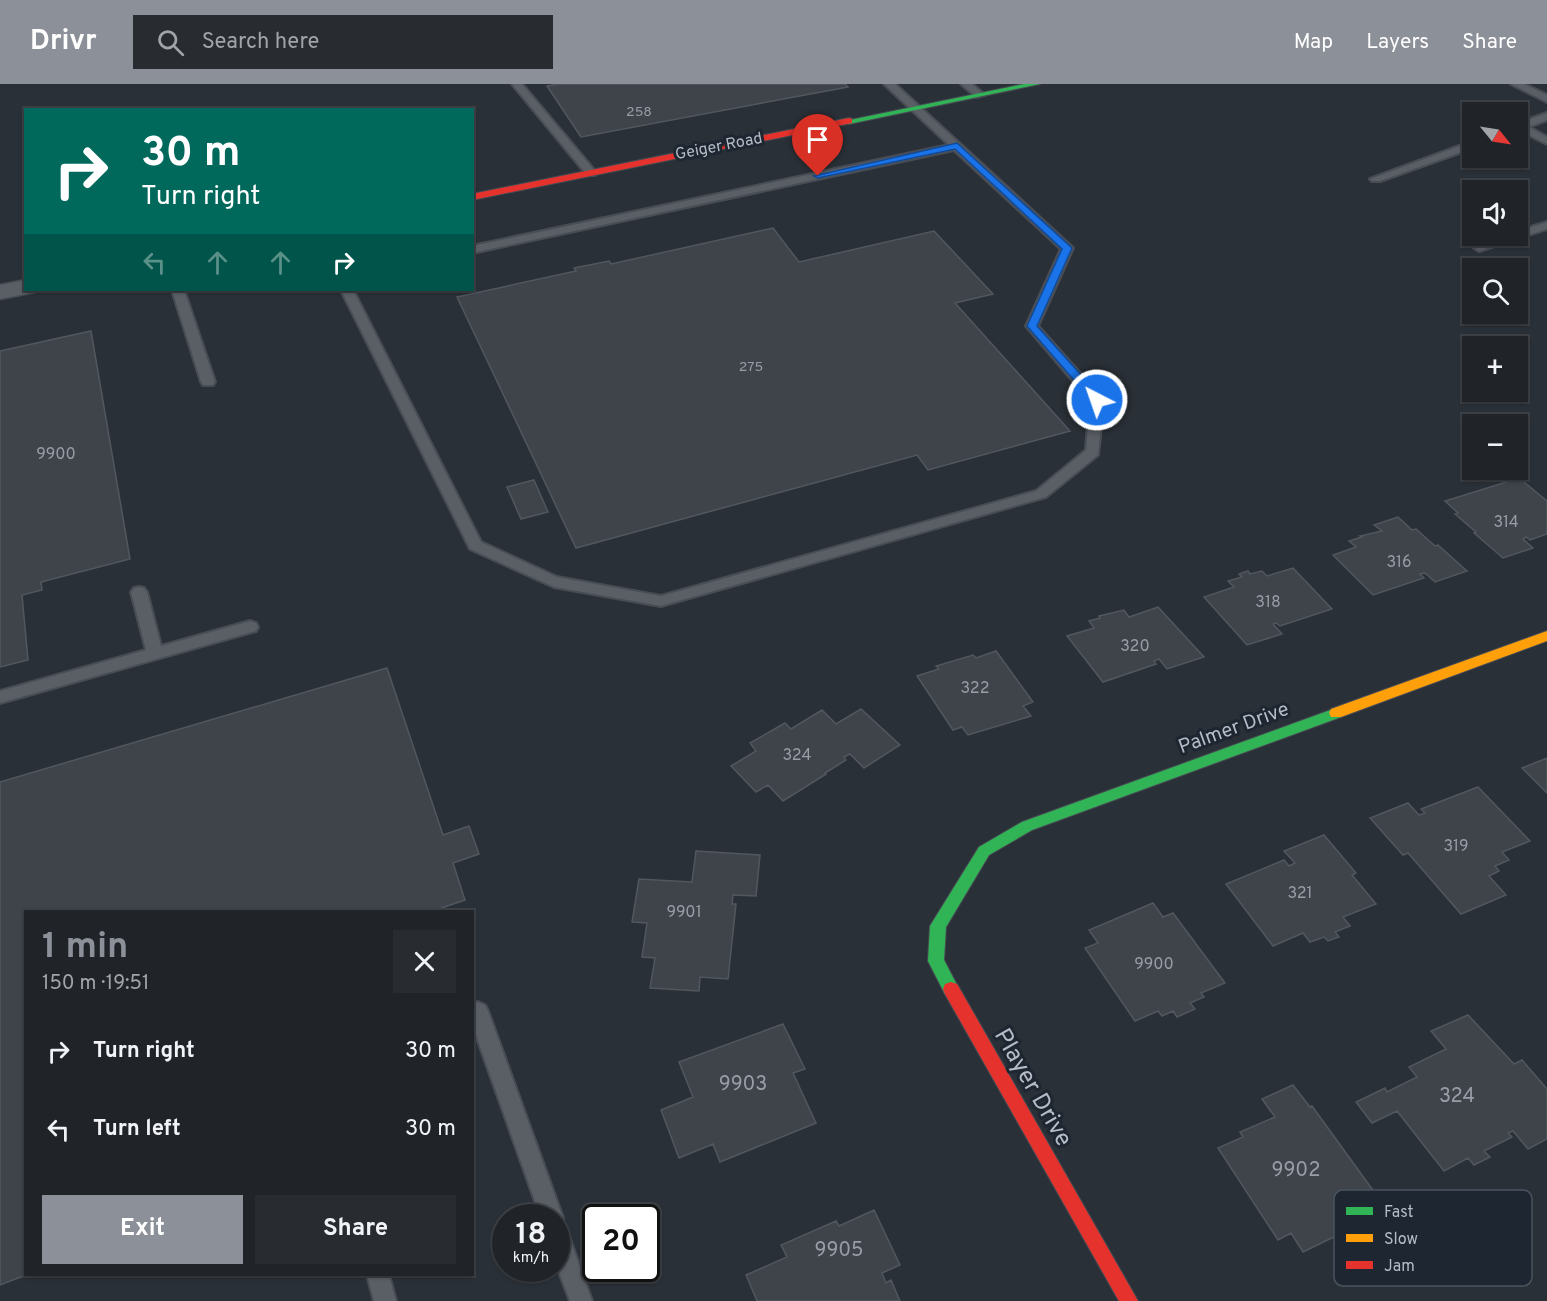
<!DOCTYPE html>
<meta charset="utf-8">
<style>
body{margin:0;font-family:Overpass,sans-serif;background:#282c31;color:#f1f3f6;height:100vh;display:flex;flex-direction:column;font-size:22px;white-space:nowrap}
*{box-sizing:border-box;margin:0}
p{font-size:20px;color:#a2a4a8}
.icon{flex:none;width:33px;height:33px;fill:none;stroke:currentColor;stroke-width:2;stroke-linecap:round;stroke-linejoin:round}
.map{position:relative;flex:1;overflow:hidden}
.details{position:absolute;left:24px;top:826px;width:450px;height:366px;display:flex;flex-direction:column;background:#202429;border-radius:0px;box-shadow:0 2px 4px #0004,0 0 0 2px #3d4146}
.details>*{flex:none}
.guide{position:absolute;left:24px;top:24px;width:450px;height:183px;border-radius:0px;box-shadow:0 2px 4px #0004,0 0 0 2px #3d4146;background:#00695c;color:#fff;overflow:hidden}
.needle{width:39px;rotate:120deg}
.fabs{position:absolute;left:1462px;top:18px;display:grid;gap:12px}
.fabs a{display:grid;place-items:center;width:66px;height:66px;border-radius:0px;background:#202429;box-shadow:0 2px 4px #0004,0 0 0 2px #3d4146;font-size:30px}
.speed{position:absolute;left:492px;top:1120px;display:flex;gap:12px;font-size:30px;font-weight:700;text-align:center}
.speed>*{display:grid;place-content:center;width:78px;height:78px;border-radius:50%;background:#202429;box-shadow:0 2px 4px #0004,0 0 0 2px #3d4146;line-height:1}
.speed small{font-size:15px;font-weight:400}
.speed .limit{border:3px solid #111;border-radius:9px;background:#fff;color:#111}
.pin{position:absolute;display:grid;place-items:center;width:51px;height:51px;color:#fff;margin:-62px -26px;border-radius:50% 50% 50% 0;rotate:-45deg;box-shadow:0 0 6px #0007}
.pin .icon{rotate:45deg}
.me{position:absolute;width:66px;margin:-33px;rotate:319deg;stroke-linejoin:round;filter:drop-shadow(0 0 4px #0008)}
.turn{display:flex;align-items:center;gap:21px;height:126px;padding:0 18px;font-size:27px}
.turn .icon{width:78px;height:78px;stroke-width:2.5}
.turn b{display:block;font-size:42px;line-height:51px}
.lanes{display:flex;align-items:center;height:57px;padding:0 18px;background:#0003;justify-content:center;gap:30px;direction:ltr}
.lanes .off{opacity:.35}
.round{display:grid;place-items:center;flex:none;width:63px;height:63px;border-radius:0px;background:#282c31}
.overview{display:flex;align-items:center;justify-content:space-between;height:102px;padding:0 18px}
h1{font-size:36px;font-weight:700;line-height:45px;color:#8c9099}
.action{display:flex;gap:12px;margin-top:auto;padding:12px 18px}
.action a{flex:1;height:69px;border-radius:0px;background:#8c9099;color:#fff;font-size:24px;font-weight:700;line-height:69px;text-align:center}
.action a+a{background:#282c31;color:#f1f3f6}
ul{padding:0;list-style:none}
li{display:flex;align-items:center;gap:18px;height:78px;padding:0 18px}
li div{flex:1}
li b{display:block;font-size:22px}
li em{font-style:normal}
header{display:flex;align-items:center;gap:36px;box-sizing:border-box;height:84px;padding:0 30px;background:#8c9099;color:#fff}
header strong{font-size:28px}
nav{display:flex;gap:33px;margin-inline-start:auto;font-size:21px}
.search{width:420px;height:54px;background:#282c31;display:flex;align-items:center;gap:15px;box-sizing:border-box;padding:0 21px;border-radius:0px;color:#a2a4a8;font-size:22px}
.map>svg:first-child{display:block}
.building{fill:#3f444b;stroke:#52575f;stroke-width:1.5}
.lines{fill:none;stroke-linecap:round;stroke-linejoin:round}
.lane-casing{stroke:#484c54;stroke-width:4}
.street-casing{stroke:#484c54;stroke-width:3}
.fast-casing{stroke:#484c54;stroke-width:2}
.slow-casing{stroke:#484c54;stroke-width:2}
.jam-casing{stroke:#484c54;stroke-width:2}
.lane{fill:#5a5e65;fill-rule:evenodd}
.street{fill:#5a5e65;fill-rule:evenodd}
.fast{fill:#30b455;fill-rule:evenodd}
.slow{fill:#ff9f0a;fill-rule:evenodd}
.jam{fill:#e5322d;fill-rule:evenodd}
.route{fill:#1a73e8;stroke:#114b97;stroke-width:1.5}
.labels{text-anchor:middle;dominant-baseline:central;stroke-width:6;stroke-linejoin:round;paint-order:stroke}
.far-number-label{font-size:14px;fill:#989ea8}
.far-street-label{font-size:16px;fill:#b5bcc7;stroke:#1e2631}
.number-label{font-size:16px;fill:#989ea8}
.street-label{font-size:20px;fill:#b5bcc7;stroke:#1e2631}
.near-number-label{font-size:20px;fill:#989ea8}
.near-street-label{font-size:24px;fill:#b5bcc7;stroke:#1e2631}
.key{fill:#1e2631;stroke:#4b535e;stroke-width:1.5}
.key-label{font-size:16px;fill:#b5bcc7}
</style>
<header>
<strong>Drivr</strong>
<div class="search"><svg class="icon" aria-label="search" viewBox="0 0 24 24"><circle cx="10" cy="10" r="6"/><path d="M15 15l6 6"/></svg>Search here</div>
<nav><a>Map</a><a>Layers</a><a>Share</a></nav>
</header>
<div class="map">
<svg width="1547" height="1217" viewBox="0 0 1547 1217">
<rect width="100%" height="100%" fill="#2a3037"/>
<path class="building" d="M 558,0 L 845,0 L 848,3 L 581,53 L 547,2 Z
M 773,144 L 799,178 L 934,147 L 993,210 L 955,219 L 1070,347 L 928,386 L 917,371 L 576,464 L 457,213 L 576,187 L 574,184 L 609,177 L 611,180 Z
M 91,247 L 130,475 L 41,498 L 42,506 L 22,511 L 28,576 L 0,583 L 0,267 Z
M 1519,394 L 1547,417 L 1547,450 L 1530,456 L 1526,453 L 1523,455 L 1533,464 L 1503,474 L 1474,449 L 1476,448 L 1455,430 L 1458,429 L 1445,417 Z
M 534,396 L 548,428 L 521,435 L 507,403 Z
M 1398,433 L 1412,446 L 1416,445 L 1435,462 L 1438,461 L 1467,487 L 1435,498 L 1425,489 L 1420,490 L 1424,494 L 1373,511 L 1333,471 L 1356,463 L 1349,457 L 1362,453 L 1360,452 L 1382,447 L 1374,441 Z
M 1293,484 L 1332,525 L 1280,542 L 1276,539 L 1273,540 L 1282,550 L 1247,561 L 1204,513 L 1234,503 L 1228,497 L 1242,493 L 1239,490 L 1248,487 L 1250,490 L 1262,487 L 1267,492 Z
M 1158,523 L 1204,573 L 1167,585 L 1159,575 L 1154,577 L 1156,580 L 1103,598 L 1067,552 L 1094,544 L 1089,537 L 1100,534 L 1099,532 L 1124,526 L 1129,533 Z
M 996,567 L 1033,618 L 1023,622 L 1031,632 L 968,651 L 962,643 L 953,646 L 917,592 L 939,585 L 936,582 L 973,571 L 976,574 Z
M 387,584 L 443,751 L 469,742 L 479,770 L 453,779 L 465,816 L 430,828 L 26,828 L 26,1191 L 0,1201 L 0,698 Z
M 861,625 L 900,661 L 864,684 L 850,670 L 844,673 L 846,676 L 825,689 L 826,690 L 783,717 L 768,701 L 756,708 L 731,682 L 756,667 L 750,659 L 785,639 L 791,645 L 822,626 L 836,640 Z
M 1547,674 L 1547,709 L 1522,684 Z
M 1478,703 L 1530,757 L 1502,768 L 1509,776 L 1495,782 L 1499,787 L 1489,792 L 1506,811 L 1461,830 L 1408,769 L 1403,771 L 1370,734 L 1408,719 L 1419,731 L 1425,729 L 1421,725 Z
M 1324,751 L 1356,789 L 1352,791 L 1376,820 L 1343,833 L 1350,842 L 1335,848 L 1339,853 L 1328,857 L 1324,853 L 1310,858 L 1303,849 L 1273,862 L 1226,800 L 1284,776 L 1289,782 L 1295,779 L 1284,767 Z
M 696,767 L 760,771 L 756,812 L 733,811 L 732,820 L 736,820 L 728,895 L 700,893 L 699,907 L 650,904 L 655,874 L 642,873 L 647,839 L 632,838 L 639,795 L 692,798 Z
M 1153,819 L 1163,833 L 1173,829 L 1225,899 L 1201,909 L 1204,913 L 1190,919 L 1195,925 L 1177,933 L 1173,927 L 1162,932 L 1158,927 L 1135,937 L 1085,864 L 1098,859 L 1089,846 Z
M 1468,931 L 1514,980 L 1522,976 L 1547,1005 L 1547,1055 L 1528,1065 L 1513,1047 L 1508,1049 L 1512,1053 L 1484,1067 L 1490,1073 L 1474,1081 L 1468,1074 L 1444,1087 L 1397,1027 L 1372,1039 L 1356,1018 L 1385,1004 L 1387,1008 L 1417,993 L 1409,983 L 1446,965 L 1431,947 Z
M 783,940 L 805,985 L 793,989 L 816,1039 L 720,1078 L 713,1060 L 679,1074 L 661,1026 L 693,1013 L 679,978 Z
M 1293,1001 L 1310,1023 L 1312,1022 L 1375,1109 L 1362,1116 L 1375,1133 L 1303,1168 L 1291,1149 L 1278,1156 L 1218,1064 L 1243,1053 L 1240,1048 L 1275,1033 L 1262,1015 Z
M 874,1126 L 900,1181 L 882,1189 L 886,1199 L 891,1196 L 900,1217 L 757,1217 L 746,1191 L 787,1173 L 781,1161 L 836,1137 L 839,1142 Z"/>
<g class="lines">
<defs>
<path id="lane" d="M 512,0 L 522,0 L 595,87 L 595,91 L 587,91 Z
M 884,0 L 895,0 L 1073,164 L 1038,242 L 1104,316 L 1098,371 L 1046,413 L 661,522 L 554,503 L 470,465 L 341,206 L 353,206 L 481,458 L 557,493 L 661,512 L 1036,407 L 1086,366 L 1090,317 L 1026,242 L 1061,165 L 954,66 L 472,169 L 472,162 L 949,61 Z
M 961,0 L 972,0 L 985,11 L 976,13 Z
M 1511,0 L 1524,0 L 1547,11 L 1547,18 Z
M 1547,29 L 1547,36 L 1529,43 L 1547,53 L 1547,60 L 1518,46 L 1518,39 Z
M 1473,57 L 1473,64 L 1380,97 L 1372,97 L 1370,95 Z
M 1547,138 L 1547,145 L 1479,167 L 1473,163 L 1505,152 L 1518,152 L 1518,147 Z
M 172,206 L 184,206 L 215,298 L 213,301 L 203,301 L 201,298 Z
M 139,503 L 144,504 L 147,508 L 161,562 L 250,537 L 256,539 L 258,543 L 256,547 L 0,619 L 0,607 L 146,566 L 131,508 L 134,504 Z
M 478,918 L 485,921 L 488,927 L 563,1134 L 561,1138 L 567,1147 L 592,1217 L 570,1217 L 556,1180 L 556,1134 L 541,1134 L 472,940 L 472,920 Z
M 367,1191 L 389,1191 L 396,1217 L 374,1217 Z"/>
<path id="street" d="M 26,196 L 26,206 L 36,206 L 35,208 L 0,215 L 0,201 Z"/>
<path id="fast" d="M 1024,0 L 1040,0 L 849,40 L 845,37 Z
M 1336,624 L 1341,625 L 1343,629 L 1341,633 L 1032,746 L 989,771 L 946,843 L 944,876 L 959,905 L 957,910 L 951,912 L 945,910 L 928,877 L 930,842 L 979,763 L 1022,738 Z"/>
<path id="slow" d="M 1547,547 L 1547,557 L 1341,633 L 1331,633 L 1329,629 L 1331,625 Z"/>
<path id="jam" d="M 849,34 L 852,35 L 852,39 L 472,116 L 472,110 Z
M 951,898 L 957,900 L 1138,1217 L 1119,1217 L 945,910 L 943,905 L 945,900 Z"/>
</defs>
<use href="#lane" class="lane-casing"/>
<use href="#street" class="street-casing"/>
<use href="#fast" class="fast-casing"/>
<use href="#slow" class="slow-casing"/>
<use href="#jam" class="jam-casing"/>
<use href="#lane" class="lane"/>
<use href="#street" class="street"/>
<use href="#fast" class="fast"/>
<use href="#slow" class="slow"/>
<use href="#jam" class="jam"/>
</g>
<path class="route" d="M 957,59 L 1072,164 L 1037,242 L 1101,313 L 1101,318 L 1093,318 L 1027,242 L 1062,165 L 955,65 L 818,94 L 814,92 Z"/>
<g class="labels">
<g class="far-number-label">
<text x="639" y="28">258</text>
<text x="751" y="283">275</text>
</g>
<g class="far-street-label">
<text transform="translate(719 63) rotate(-11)">Geiger Road</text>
</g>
<g class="number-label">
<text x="56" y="371">9900</text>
<text x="1506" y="439">314</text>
<text x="1399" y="479">316</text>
<text x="1268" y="519">318</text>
<text x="1135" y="563">320</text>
<text x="975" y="605">322</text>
<text x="797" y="672">324</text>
<text x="1456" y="763">319</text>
<text x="1300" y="810">321</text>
<text x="684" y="829">9901</text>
<text x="1154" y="881">9900</text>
</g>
<g class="street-label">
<text transform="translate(1234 645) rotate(-20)">Palmer Drive</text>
</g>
<g class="near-number-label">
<text x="743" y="1001">9903</text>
<text x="1457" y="1013">324</text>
<text x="1296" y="1087">9902</text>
<text x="839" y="1167">9905</text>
</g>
<g class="near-street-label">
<text transform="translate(1032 1004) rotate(60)">Player Drive</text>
</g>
</g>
<rect x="1334" y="1106" width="198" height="96" rx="9" class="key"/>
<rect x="1346" y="1123" width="27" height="8" fill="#30b455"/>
<rect x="1346" y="1150" width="27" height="8" fill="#ff9f0a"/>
<rect x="1346" y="1177" width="27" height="8" fill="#e5322d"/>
<g class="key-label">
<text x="1384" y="1133">Fast</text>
<text x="1384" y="1160">Slow</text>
<text x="1384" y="1187">Jam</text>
</g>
</svg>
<div class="fabs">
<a><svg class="needle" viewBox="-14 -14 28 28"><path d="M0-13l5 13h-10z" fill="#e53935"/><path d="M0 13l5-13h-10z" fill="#a2a4a8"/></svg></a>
<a><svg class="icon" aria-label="sound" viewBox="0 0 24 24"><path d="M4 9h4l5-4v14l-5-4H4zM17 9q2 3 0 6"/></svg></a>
<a><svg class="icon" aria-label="search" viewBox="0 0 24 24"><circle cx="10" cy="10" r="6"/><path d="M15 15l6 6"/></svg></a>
<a>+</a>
<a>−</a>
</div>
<div class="speed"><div>18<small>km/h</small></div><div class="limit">20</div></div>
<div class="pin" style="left:818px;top:92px;background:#d93025"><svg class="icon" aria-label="arrive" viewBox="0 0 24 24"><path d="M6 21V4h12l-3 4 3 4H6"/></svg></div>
<svg class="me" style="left:1097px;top:316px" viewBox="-20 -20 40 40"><circle r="17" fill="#1a73e8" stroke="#fff" stroke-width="3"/><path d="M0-11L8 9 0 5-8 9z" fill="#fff"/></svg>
<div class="guide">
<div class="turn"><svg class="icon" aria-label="right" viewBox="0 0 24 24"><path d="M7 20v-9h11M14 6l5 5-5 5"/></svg><div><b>30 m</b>Turn right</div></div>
<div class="lanes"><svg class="icon off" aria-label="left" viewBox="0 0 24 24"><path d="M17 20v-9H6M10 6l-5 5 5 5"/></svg><svg class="icon off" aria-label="ahead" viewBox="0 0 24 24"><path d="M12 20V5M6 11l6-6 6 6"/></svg><svg class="icon off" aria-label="ahead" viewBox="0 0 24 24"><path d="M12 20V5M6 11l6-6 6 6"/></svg><svg class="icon" aria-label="right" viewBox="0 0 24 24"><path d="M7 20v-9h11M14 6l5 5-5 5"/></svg></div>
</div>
<section class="details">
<div class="overview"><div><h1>1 min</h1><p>150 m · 19:51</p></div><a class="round"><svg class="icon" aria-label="close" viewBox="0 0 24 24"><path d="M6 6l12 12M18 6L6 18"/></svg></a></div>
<ul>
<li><svg class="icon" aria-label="right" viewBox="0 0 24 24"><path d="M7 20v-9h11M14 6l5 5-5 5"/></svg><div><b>Turn right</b></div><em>30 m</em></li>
<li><svg class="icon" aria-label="left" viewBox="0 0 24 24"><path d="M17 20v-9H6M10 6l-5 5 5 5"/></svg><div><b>Turn left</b></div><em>30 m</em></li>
</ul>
<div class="action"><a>Exit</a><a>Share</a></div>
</section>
</div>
